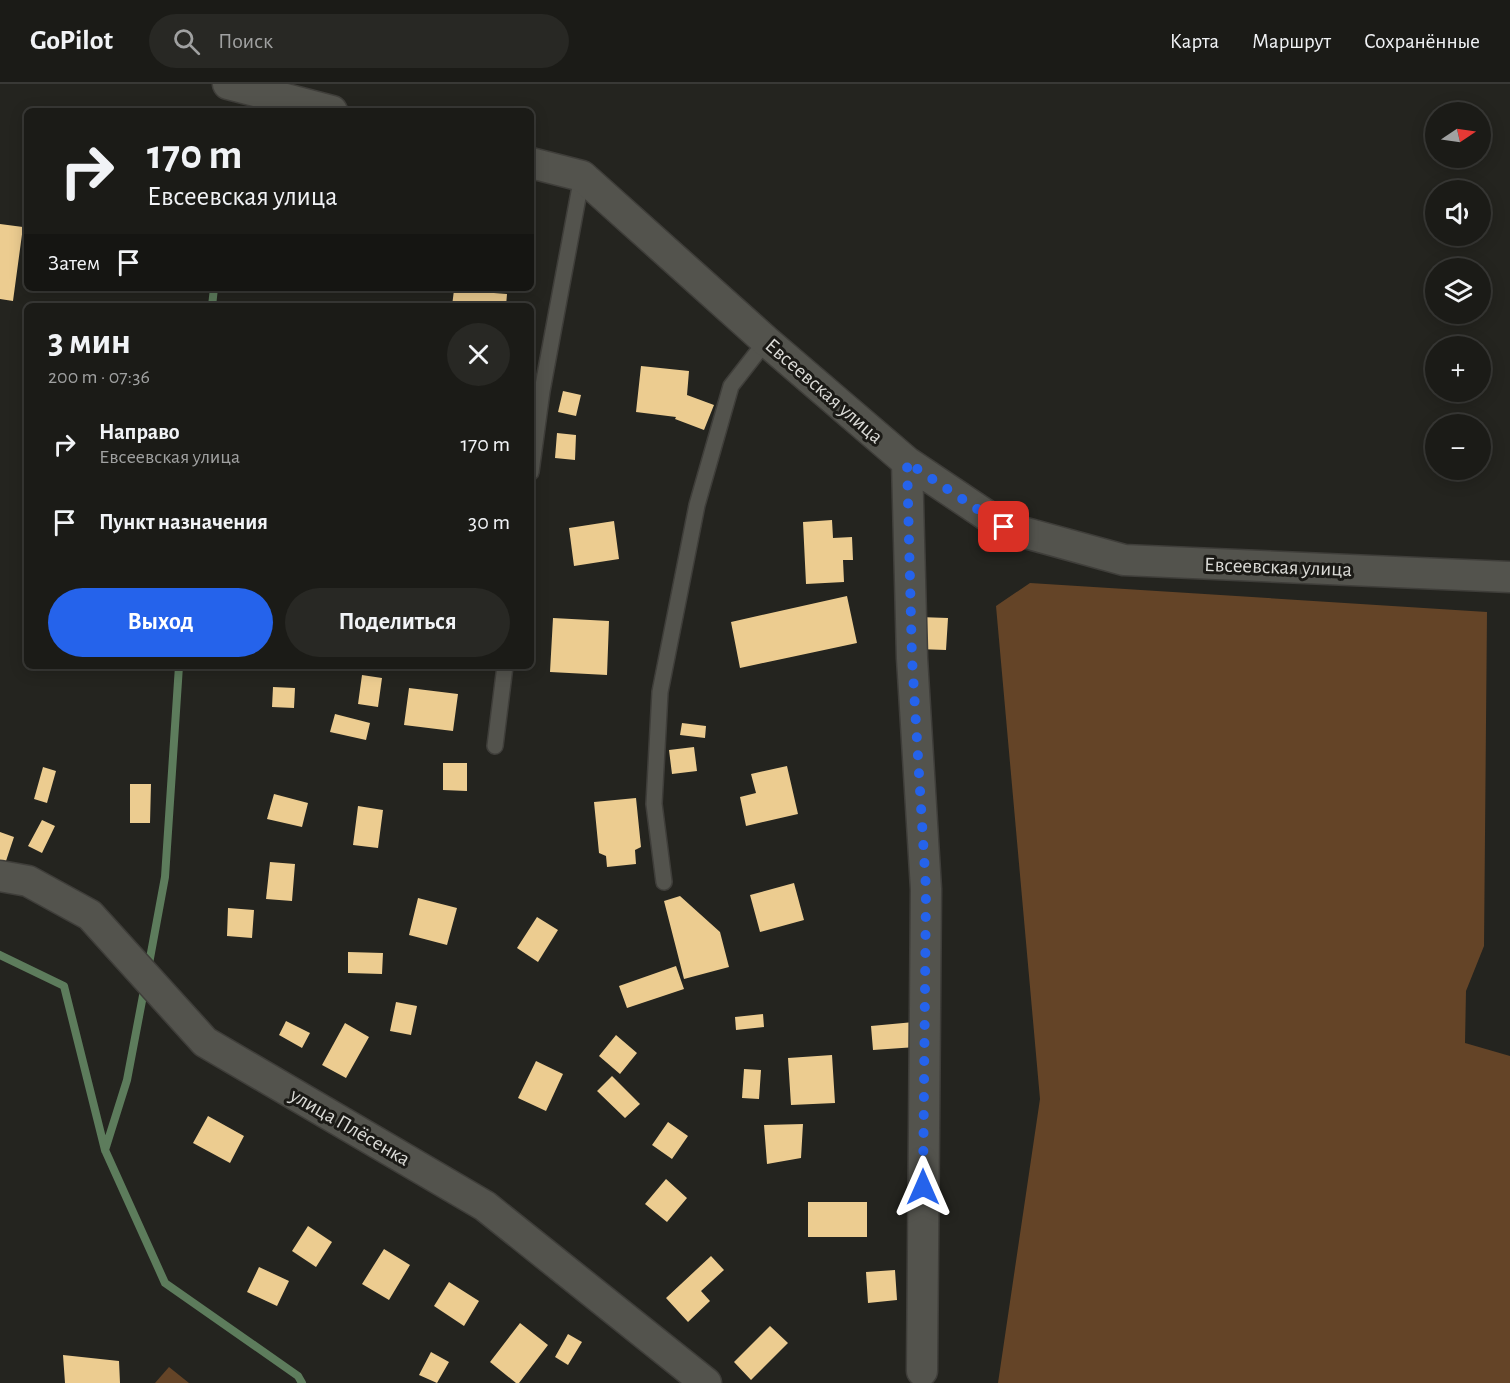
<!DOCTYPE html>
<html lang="ru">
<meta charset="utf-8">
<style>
body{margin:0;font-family:"Alegreya Sans",sans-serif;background:#282824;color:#f1f3f6;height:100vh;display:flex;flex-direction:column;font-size:22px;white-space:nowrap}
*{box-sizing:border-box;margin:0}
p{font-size:20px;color:#a0a1a1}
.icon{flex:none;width:33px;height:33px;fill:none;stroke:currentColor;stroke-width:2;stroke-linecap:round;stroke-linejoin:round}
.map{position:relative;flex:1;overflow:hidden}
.panel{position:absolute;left:24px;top:219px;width:510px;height:366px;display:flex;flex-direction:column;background:#1b1b17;border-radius:9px;box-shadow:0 3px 15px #0003,0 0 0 2px #393936}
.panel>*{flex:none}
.banner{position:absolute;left:24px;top:24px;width:510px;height:183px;border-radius:9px;box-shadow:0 3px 15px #0003,0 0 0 2px #393936;background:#1b1b17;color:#f1f3f6;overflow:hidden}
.needle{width:39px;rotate:77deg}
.fabs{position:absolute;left:1425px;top:18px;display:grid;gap:12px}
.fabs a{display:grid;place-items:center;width:66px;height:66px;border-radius:50%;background:#1b1b17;box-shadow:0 3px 15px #0003,0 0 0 2px #393936;font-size:30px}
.pin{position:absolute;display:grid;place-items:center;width:51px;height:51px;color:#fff;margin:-26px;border-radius:12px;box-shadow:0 3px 9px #0006}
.me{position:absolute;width:66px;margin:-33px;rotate:0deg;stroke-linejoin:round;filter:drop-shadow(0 0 4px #0008)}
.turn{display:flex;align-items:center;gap:21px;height:126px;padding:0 24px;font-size:27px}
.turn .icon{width:78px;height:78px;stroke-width:2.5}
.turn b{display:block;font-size:42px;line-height:51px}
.then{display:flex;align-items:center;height:57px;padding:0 24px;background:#0003;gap:12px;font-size:22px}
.round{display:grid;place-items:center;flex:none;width:63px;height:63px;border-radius:32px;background:#282824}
.summary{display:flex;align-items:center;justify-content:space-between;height:102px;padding:0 24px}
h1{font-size:36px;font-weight:600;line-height:45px}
.primary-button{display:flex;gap:12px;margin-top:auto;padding:12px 24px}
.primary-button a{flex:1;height:69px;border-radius:36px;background:#2563eb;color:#fff;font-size:24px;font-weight:600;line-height:69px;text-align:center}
.primary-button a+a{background:#282824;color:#f1f3f6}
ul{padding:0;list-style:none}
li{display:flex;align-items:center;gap:18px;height:78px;padding:0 24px}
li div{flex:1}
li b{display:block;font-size:22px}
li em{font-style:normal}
header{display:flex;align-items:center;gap:36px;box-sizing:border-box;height:84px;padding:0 30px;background:#1b1b17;border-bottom:2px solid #393936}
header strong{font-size:28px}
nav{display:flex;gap:33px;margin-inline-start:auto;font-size:21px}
.search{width:420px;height:54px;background:#282824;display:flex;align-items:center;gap:15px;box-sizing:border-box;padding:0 21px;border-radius:33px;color:#a0a1a1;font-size:22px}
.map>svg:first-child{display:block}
.green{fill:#644427}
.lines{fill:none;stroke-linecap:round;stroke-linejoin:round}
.stream{stroke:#5d7c5c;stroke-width:8}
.building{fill:#eccc90}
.lane-casing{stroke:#3f3e3a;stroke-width:18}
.street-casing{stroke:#3f3e3a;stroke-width:33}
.lane{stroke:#53534d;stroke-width:15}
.street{stroke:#53534d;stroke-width:30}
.route{stroke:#2563eb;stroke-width:10;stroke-dasharray:0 18}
.labels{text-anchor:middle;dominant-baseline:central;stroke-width:6;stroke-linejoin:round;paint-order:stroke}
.street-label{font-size:21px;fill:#dbdbd7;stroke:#1b1a16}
</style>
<header>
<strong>GoPilot</strong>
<div class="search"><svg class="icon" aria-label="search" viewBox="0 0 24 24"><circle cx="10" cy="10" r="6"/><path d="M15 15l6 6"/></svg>Поиск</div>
<nav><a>Карта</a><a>Маршрут</a><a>Сохранённые</a></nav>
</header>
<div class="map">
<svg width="1510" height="1299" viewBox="0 0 1510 1299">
<rect width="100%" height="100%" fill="#24241f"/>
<path class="green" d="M 1030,499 L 1487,528 L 1484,862 L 1466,907 L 1465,959 L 1510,972 L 1510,1299 L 998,1299 L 1040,1015 L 996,522 Z
M 169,1283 L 189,1299 L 155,1299 Z"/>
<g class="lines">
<path class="stream" d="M 212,222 L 214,204
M 0,871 L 64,902 L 105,1066 L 165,1199 L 298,1292 L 302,1299
M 148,885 L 165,793 L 179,582
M 105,1066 L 127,996 L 145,901"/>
</g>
<path class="building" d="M 0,140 L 23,143 L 13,217 L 0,215 Z
M 454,206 L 507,210 L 506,222 L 452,222 Z
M 641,282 L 689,287 L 687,311 L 714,321 L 704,346 L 675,335 L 676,333 L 636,328 Z
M 563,307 L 581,311 L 576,332 L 558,328 Z
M 557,349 L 576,351 L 575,376 L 555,374 Z
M 832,436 L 833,454 L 852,453 L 853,476 L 843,476 L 844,498 L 806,500 L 803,438 Z
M 614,437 L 619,475 L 574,482 L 569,444 Z
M 847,512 L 857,559 L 740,584 L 731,538 Z
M 919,533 L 948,534 L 946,566 L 918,565 Z
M 553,534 L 609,537 L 607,591 L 550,588 Z
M 362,591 L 382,594 L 378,623 L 358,620 Z
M 273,603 L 295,604 L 294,624 L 272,623 Z
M 409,604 L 458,610 L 453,647 L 404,641 Z
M 335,630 L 370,639 L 366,656 L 330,648 Z
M 682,639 L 706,642 L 705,654 L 680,651 Z
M 694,663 L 697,687 L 672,690 L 669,666 Z
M 443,679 L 467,679 L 467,707 L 443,706 Z
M 787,682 L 798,730 L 746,742 L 740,713 L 756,709 L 751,690 Z
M 43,683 L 56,687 L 47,719 L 34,715 Z
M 130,700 L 151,700 L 150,739 L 130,739 Z
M 274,710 L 308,719 L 302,743 L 267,735 Z
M 636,714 L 641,763 L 635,766 L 636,780 L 607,783 L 606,772 L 599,769 L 594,718 Z
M 358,722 L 383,726 L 378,764 L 353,761 Z
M 42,736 L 55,742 L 42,769 L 28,762 Z
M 0,748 L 14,753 L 5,780 L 0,778 Z
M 270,778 L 295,780 L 292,817 L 266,815 Z
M 794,799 L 804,836 L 760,848 L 750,811 Z
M 680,812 L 720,848 L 729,883 L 684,895 L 664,817 Z
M 418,814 L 457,824 L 447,861 L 409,851 Z
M 228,824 L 254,826 L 252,854 L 227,852 Z
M 537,833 L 558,846 L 538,878 L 517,864 Z
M 348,868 L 383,869 L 382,890 L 348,889 Z
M 676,882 L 684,905 L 627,924 L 619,902 Z
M 396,918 L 417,922 L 411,951 L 390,947 Z
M 763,930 L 764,943 L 736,946 L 735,933 Z
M 286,937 L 310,949 L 302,964 L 279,951 Z
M 914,938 L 916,963 L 873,966 L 871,942 Z
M 345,939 L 369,953 L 346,994 L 322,981 Z
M 616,951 L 637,969 L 620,990 L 599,972 Z
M 832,971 L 835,1019 L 791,1021 L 788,974 Z
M 536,977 L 563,990 L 546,1027 L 518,1014 Z
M 744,985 L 761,986 L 759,1015 L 742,1014 Z
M 612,992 L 640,1020 L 625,1034 L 597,1007 Z
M 208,1032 L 244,1052 L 230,1079 L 193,1059 Z
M 668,1038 L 688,1052 L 672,1075 L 652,1061 Z
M 803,1040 L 801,1074 L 767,1080 L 764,1041 Z
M 666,1095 L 687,1114 L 667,1138 L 645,1120 Z
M 808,1118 L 867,1118 L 867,1153 L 808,1153 Z
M 308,1142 L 332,1158 L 316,1183 L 292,1167 Z
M 384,1165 L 410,1181 L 389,1216 L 362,1200 Z
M 711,1172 L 724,1186 L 701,1207 L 710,1217 L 688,1238 L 666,1214 Z
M 259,1183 L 289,1197 L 277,1222 L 247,1208 Z
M 895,1186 L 897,1216 L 868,1219 L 866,1188 Z
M 449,1198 L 479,1217 L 464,1242 L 434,1222 Z
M 520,1239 L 548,1261 L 519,1299 L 516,1299 L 490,1278 Z
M 770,1242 L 788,1259 L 751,1296 L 734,1278 Z
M 568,1250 L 582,1258 L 568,1281 L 555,1273 Z
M 431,1268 L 449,1278 L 437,1299 L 419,1291 Z
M 63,1271 L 119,1277 L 120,1299 L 65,1299 Z"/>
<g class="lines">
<defs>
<path id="lane" d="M 531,388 L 542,307 L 582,92
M 495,662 L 505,582
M 664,798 L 654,720 L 660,608 L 697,421 L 731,302 L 766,257"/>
<path id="street" d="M 228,0 L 332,27
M 531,79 L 582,92 L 766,257 L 907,378 L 1004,443 L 1124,476 L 1510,493
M 907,378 L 912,574 L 926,805 L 922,1287
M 0,792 L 28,797 L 90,831 L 205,958 L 485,1122 L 706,1299"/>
</defs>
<use href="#lane" class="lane-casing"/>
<use href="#street" class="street-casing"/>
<use href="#lane" class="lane"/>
<use href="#street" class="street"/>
</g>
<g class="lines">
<path class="route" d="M 923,1103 L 926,805 L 912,574 L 907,378 L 1004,443"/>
</g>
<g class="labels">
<g class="street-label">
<text transform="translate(824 307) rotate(41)">Евсеевская улица</text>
<text transform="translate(1278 483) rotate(2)">Евсеевская улица</text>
<text transform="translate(350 1043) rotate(30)">улица Плёсенка</text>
</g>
</g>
</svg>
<div class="fabs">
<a><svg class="needle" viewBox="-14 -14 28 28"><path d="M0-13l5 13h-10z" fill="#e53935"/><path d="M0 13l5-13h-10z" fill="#a0a1a1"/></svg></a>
<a><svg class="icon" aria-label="sound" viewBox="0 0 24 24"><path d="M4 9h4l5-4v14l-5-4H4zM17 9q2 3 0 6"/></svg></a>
<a><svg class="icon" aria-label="layers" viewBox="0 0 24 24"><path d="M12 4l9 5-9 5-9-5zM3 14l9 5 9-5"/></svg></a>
<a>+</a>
<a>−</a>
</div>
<div class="pin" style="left:1004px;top:443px;background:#d93025"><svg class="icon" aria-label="arrive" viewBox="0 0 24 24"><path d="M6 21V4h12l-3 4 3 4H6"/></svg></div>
<svg class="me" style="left:923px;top:1103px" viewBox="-20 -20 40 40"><path d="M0-17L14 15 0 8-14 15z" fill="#2563eb" stroke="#fff" stroke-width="4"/></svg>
<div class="banner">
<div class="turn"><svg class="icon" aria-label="right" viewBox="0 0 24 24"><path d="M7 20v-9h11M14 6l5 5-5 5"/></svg><div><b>170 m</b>Евсеевская улица</div></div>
<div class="then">Затем<svg class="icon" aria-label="arrive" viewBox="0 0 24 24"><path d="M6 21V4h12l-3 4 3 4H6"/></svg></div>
</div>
<section class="panel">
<div class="summary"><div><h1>3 мин</h1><p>200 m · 07:36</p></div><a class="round"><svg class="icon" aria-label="close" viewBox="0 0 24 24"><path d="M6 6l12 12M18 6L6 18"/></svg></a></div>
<ul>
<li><svg class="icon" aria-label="right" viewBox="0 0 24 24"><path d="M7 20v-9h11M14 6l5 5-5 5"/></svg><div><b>Направо</b><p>Евсеевская улица</p></div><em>170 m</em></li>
<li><svg class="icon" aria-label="arrive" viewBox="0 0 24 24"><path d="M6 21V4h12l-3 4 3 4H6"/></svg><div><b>Пункт назначения</b></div><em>30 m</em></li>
</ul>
<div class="primary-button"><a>Выход</a><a>Поделиться</a></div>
</section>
</div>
